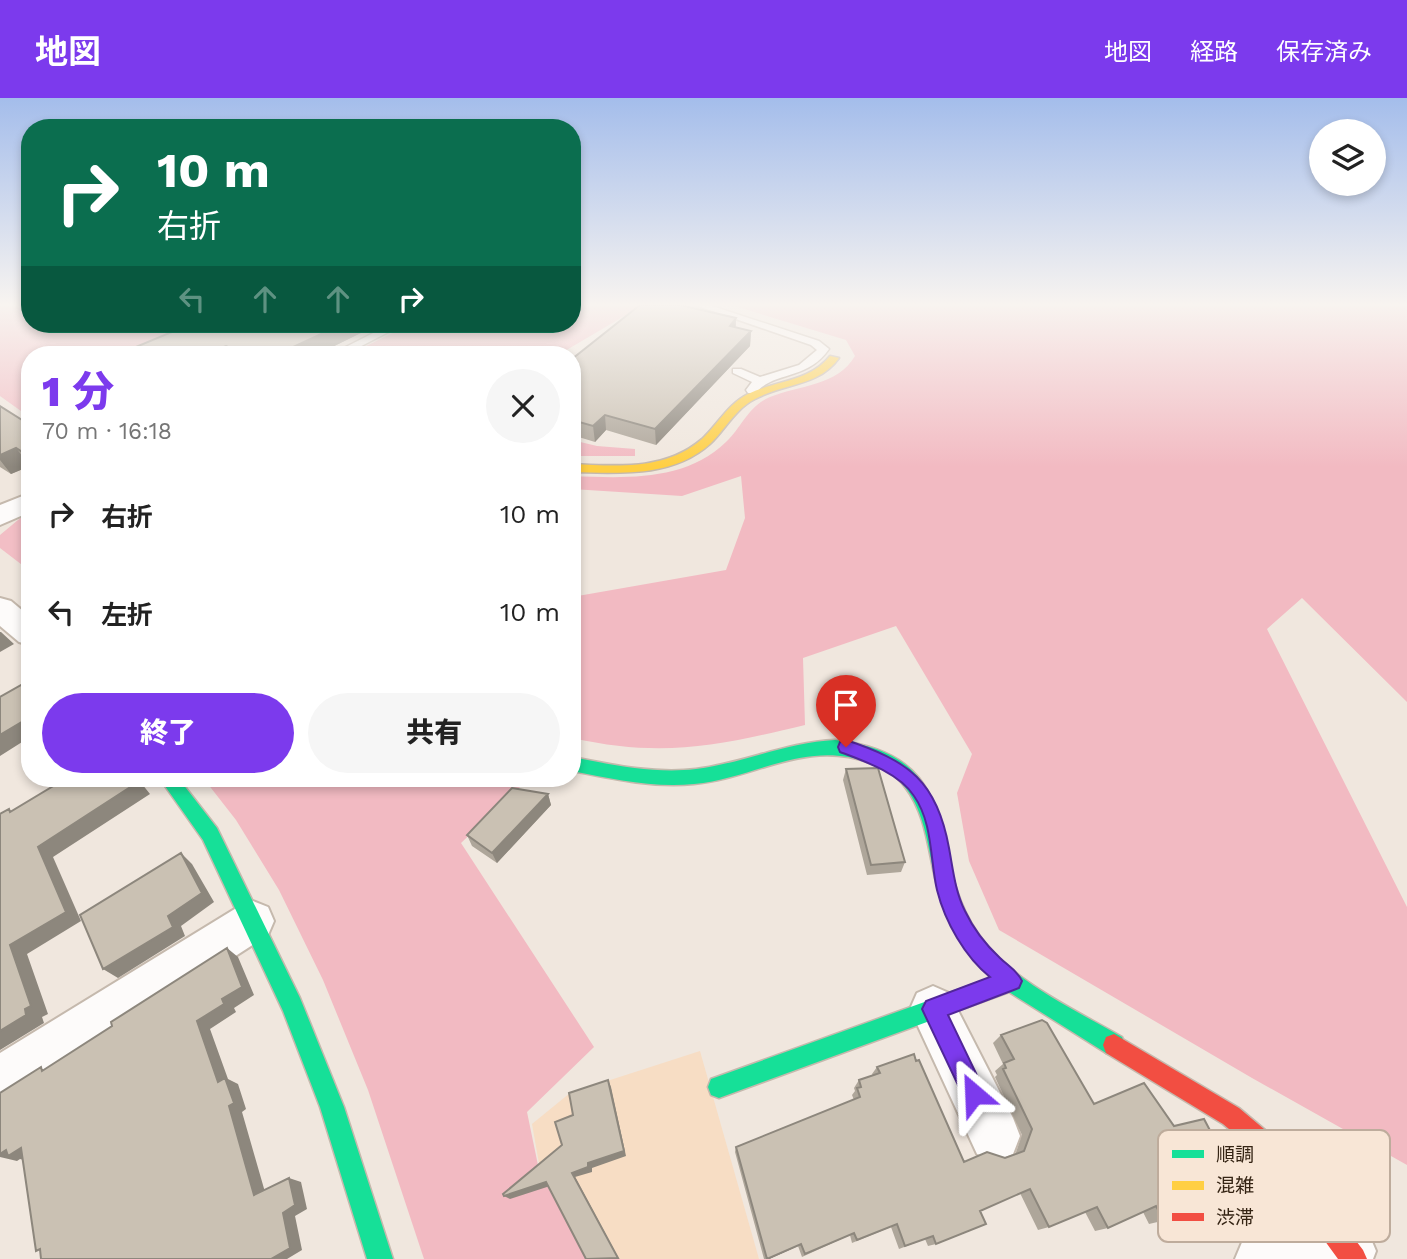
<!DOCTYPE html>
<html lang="ja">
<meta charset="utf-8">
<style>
body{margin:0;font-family:"Work Sans","Noto Sans JP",sans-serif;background:#f6f6f6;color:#222;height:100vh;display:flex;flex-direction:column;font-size:26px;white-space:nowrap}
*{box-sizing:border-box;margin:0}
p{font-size:23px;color:#767676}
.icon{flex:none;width:38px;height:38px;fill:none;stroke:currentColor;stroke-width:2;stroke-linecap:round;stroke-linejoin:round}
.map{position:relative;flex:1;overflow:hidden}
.side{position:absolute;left:21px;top:248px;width:560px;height:441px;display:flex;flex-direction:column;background:#fff;border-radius:28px;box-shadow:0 4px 10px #0003}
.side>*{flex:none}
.hud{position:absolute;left:21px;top:21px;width:560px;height:214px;border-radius:28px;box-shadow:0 4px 10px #0003;background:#0b6e4f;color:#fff;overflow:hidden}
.controls{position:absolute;left:1309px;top:21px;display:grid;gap:14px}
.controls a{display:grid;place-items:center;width:77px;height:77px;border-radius:50%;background:#fff;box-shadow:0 4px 10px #0003;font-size:35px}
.pin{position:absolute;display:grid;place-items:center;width:60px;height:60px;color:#fff;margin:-72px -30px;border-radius:50% 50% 50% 0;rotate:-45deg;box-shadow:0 0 7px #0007}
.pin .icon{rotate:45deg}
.me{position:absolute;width:77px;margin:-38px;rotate:334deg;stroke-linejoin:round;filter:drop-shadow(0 0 5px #0008)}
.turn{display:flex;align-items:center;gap:24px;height:147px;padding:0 21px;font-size:32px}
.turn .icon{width:91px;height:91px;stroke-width:2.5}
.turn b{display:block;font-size:49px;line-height:60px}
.lanes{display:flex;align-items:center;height:66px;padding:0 21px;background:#0003;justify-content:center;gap:35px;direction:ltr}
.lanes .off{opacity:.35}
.round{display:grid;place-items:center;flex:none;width:74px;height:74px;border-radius:37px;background:#f6f6f6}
.headline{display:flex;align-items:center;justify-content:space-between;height:119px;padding:0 21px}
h1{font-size:42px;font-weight:800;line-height:52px;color:#7c3aed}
.primary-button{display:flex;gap:14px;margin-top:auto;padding:14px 21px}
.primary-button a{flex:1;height:80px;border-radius:42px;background:#7c3aed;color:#fff;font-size:28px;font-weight:800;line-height:80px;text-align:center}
.primary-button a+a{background:#f6f6f6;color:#222}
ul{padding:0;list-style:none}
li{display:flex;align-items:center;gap:21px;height:98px;padding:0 21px}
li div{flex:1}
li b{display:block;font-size:26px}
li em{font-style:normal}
header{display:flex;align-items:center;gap:42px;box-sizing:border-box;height:98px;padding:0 35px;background:#7c3aed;color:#fff}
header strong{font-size:33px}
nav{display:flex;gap:38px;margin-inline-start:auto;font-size:24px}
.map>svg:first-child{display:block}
.built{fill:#f7ddc4}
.green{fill:#f2bec5}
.forest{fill:#f2bac2}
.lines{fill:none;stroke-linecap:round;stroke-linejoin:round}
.lane-casing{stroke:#c5b9ad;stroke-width:3}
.street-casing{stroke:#c5b9ad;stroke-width:4}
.fast-casing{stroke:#c5b9ad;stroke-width:3}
.slow-casing{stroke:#c5b9ad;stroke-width:3}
.jam-casing{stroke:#c5b9ad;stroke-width:3}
.lane{fill:#fdfbfa;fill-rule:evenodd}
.street{fill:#fdfbfa;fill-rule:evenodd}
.fast{fill:#16e098;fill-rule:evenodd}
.slow{fill:#ffcf43;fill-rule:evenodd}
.jam{fill:#f24e42;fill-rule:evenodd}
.wall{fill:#aea69a}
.shaded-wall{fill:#8d877d}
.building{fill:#cac1b3;stroke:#8d877d;stroke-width:2}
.route{fill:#7c3aed;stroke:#51269a;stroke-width:2}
.key{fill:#f8e6d6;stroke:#beac9c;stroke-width:2}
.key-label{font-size:19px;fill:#352414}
</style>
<header>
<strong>地図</strong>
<nav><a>地図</a><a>経路</a><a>保存済み</a></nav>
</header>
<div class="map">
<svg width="1407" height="1161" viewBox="0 0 1407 1161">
<rect width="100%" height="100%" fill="#f0e7de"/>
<path class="built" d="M 700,953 L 759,1161 L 588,1161 L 540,1071 L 532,1026 L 570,995 Z"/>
<path class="green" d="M 0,207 L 30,207 L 30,226 L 221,226 L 149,257 L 30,257 L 30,309 L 21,313 L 0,298 Z
M 30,412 L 30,473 L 0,450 L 0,437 Z"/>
<path class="forest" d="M 572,207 L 643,207 L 558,257 L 348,257 L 411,226 L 433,228 L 438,226 L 572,226 Z
M 731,207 L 1407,207 L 1407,604 L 1302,500 L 1267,531 L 1407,809 L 1407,1067 L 1252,980 L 999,832 L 969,763 L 957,695 L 972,656 L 896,528 L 803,560 L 805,627 C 717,648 663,660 572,640 L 572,499 L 726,472 L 745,420 L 741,378 L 682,398 L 572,391 L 572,378 C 624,380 685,384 726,344 C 742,329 748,308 770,299 C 800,287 837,288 855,258 L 846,242 Z
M 572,342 L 597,348 L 635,351 L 635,358 L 572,358 Z
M 204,681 L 513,681 L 520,689 L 461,745 L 594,949 L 527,1014 L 539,1072 L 586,1161 L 424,1161 L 368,992 L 323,882 L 279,792 L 236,722 Z"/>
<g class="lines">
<defs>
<path id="lane" d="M 695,207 L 709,207 L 819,243 L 829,251 C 807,283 773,273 756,295 L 748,295 L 746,292 L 752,284 L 733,275 L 733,271 L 741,271 L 760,279 L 799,267 L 817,252 L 811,247 Z
M 391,226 L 404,226 L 344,257 L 330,257 Z"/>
<path id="street" d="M 30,395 L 30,414 L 0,427 L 0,407 Z
M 0,500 L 11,503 L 30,519 L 30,547 L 19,544 L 0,528 Z
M 253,803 L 268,809 L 274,823 L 268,837 L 17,999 L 0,1006 L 0,955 L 238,809 Z
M 933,888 L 949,895 L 1013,1020 L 1020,1038 L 1013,1056 L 995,1063 L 977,1056 L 910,911 L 917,895 Z
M 1349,1126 L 1368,1134 L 1376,1153 L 1373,1161 L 1235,1161 L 1243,1142 L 1262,1134 Z"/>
<path id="fast" d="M 835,642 C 970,658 923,754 977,834 C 1010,883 1072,910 1122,939 L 1125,947 L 1122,955 L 1114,958 L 1106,955 L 1009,894 L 719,1000 L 711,997 L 708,989 L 711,981 L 991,880 C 964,853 945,822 936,784 C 928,752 926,716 905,689 C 897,678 883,669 870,665 C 806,641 756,680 694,686 C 653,690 612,681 572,673 L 572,659 C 613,667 655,676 696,671 C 744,665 787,644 835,642 Z
M 160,681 L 179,681 L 217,730 L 300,900 L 344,1009 L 393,1161 L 367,1161 L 320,1009 L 283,913 L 203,742 Z"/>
<path id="slow" d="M 830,258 L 839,260 C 818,289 784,285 755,301 C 735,311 725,332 710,346 C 672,380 619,375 572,374 L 572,366 C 617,368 665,373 702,341 C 718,326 728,306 748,296 C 777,282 809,284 830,258 Z"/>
<path id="jam" d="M 1114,936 L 1239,1010 L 1282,1046 L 1363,1152 L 1367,1161 L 1338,1161 L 1266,1062 L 1223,1026 L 1106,955 L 1103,947 L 1106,939 Z"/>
</defs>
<use href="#lane" class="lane-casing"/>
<use href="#street" class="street-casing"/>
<use href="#fast" class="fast-casing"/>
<use href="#slow" class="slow-casing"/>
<use href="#jam" class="jam-casing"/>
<use href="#lane" class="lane"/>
<use href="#street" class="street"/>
<use href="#fast" class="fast"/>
<use href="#slow" class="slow"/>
<use href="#jam" class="jam"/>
</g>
<path class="wall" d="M 640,207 L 685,207 L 685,208 L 736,220 L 736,229 L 751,233 L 750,248 L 656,347 L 606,332 L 595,344 L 572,337 L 572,261 Z
M 371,230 L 316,257 L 143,257 L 138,248 Z
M 0,308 L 30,327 L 30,368 L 11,376 L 0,369 Z
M 846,671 L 905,764 L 901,774 L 867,777 L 843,682 Z
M 548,696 L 551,707 L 497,765 L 472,748 L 467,737 Z
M 1001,937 L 1094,1006 L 1174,1028 L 1247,1103 L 1149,1126 L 1143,1114 L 1108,1130 L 1095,1133 L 1085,1114 L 1049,1129 L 1038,1132 L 1020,1095 L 980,1113 L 936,1146 L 928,1148 L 925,1141 L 899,1151 L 891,1129 L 852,1145 L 850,1137 L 802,1159 L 798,1148 L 769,1161 L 764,1161 L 735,1054 L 736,1049 L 854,1002 L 852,997 L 855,993 L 854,990 L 859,982 L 873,978 L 872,976 L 877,969 L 964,1064 L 1005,1060 L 1015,1057 L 1022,1037 L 995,979 L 997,977 L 995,973 L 1003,966 L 993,945 Z"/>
<path class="shaded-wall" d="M 736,220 L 735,235 L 730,228 Z
M 343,226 L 370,226 L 371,230 L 316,257 L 276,257 Z
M 751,233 L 750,248 L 656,347 L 655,331 Z
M 226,248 L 231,257 L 204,257 Z
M 605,317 L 606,332 L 595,344 L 593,328 Z
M 16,350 L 30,368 L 11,376 L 0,362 L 0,357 Z
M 0,534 L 1,534 L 14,546 L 0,554 Z
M 30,619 L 30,639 L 0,658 L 0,637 Z
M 135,681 L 138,681 L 150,696 L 53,759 L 81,823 L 27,856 L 48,916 L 42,919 L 44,925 L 0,952 L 0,933 L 10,847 L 38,749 Z
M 548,696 L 551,707 L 497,765 L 492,755 Z
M 181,755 L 192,766 L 214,804 L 181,828 L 185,838 L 118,880 L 103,871 L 168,818 Z
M 227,850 L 238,859 L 254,897 L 234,910 L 236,914 L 210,931 L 228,981 L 238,986 L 246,1011 L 242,1014 L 267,1101 L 254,1097 L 218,984 L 197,923 L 222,901 Z
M 608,982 L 611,989 L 626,1058 L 592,1070 L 592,1074 L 575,1079 L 619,1161 L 617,1161 L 572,1075 Z
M 21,1050 L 28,1063 L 20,1061 L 17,1063 L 0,1059 L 0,1056 L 6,1052 Z
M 289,1080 L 301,1084 L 307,1111 L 295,1118 L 302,1152 L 287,1161 L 271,1161 L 283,1115 Z
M 546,1084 L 550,1088 L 510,1101 L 504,1098 Z
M 801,1146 L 798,1148 L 769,1161 L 767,1161 Z"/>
<path class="building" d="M 640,207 L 680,207 L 736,220 L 730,228 L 751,233 L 655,331 L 605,317 L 593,328 L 572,322 L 572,261 Z
M 191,226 L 343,226 L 276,257 L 247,257 L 226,248 L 204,257 L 156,257 L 138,248 Z
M 0,308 L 30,327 L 30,359 L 16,350 L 0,357 Z
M 30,582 L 30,619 L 0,637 L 0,599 Z
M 878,670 L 905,764 L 871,767 L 846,671 Z
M 65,681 L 135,681 L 138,684 L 38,749 L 66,814 L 10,847 L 31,908 L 25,911 L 26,917 L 0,933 L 0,716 L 9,711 L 10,714 Z
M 512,690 L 548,696 L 492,755 L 467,737 Z
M 181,755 L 202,795 L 168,818 L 173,829 L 103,871 L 80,817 Z
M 227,850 L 242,889 L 222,901 L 224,906 L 197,923 L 218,984 L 225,980 L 234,1005 L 229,1008 L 254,1097 L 289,1080 L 295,1107 L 283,1115 L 290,1150 L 271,1161 L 41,1161 L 40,1151 L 36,1153 L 21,1050 L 8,1058 L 6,1052 L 0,1056 L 0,995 L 41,969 L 42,973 L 112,928 L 111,924 Z
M 1042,922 L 1047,925 L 1094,1006 L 1144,985 L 1174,1028 L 1204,1021 L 1247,1103 L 1164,1123 L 1156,1108 L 1108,1130 L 1097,1109 L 1049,1129 L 1030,1091 L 980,1113 L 986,1126 L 936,1146 L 933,1138 L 905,1148 L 897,1126 L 857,1142 L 854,1135 L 805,1156 L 801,1146 L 767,1161 L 736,1049 L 860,999 L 857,990 L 861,989 L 859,982 L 880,975 L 877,969 L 914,956 L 916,963 L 919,962 L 964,1064 L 987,1054 L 1005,1060 L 1024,1053 L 1032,1031 L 1003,971 L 1006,970 L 1004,965 L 1014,961 L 1001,937 Z
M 608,982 L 624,1053 L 588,1065 L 588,1069 L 572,1075 L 618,1160 L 586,1161 L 546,1084 L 504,1098 L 503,1096 L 562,1047 L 555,1024 L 573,1017 L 569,995 Z"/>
<linearGradient id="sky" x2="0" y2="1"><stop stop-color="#a4bdeb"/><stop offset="0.56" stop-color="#f8f4f0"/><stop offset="1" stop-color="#f8f4f0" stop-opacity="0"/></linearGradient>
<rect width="1407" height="369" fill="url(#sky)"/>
<path class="route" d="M 846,642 C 909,663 937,683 949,750 C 953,771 955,793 965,813 C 973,830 986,847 1000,860 C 1008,868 1017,872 1022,883 L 1019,890 L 948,917 L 986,996 L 983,1004 L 974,1007 L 966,1004 L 922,911 L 926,903 L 990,879 C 965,859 945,824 937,792 C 930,762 933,725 914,698 C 899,675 864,663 840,654 L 838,649 L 840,644 Z"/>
<rect x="1158" y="1032" width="232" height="112" rx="10" class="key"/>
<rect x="1172" y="1052" width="32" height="8" fill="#16e098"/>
<rect x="1172" y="1083" width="32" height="9" fill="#ffcf43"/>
<rect x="1172" y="1115" width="32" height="8" fill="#f24e42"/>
<g class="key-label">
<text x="1216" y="1063">順調</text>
<text x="1216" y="1094">混雑</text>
<text x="1216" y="1126">渋滞</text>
</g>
</svg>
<div class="controls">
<a><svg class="icon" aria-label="layers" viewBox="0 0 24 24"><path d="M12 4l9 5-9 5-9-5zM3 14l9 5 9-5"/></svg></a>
</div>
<div class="pin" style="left:846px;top:649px;background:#d93025"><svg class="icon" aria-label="arrive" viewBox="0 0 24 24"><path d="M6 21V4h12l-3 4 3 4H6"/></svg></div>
<svg class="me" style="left:974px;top:996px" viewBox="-20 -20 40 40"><path d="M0-17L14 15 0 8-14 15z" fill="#7c3aed" stroke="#fff" stroke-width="4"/></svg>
<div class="hud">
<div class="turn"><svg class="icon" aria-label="right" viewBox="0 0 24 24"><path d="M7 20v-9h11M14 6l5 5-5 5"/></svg><div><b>10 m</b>右折</div></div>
<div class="lanes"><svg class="icon off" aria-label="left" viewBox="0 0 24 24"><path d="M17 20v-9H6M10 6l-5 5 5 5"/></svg><svg class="icon off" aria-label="ahead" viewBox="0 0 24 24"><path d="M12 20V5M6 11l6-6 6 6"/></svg><svg class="icon off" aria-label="ahead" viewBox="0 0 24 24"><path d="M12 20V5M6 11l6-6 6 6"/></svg><svg class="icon" aria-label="right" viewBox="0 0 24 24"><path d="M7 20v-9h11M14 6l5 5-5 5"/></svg></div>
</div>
<section class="side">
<div class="headline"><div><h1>1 分</h1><p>70 m · 16:18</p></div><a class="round"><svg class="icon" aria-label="close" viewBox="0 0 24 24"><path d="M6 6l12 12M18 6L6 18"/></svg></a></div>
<ul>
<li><svg class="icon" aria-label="right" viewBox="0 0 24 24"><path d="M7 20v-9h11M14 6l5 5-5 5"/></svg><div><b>右折</b></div><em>10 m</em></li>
<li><svg class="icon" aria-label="left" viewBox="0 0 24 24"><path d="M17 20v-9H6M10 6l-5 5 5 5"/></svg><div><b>左折</b></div><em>10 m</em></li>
</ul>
<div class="primary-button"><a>終了</a><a>共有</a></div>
</section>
</div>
